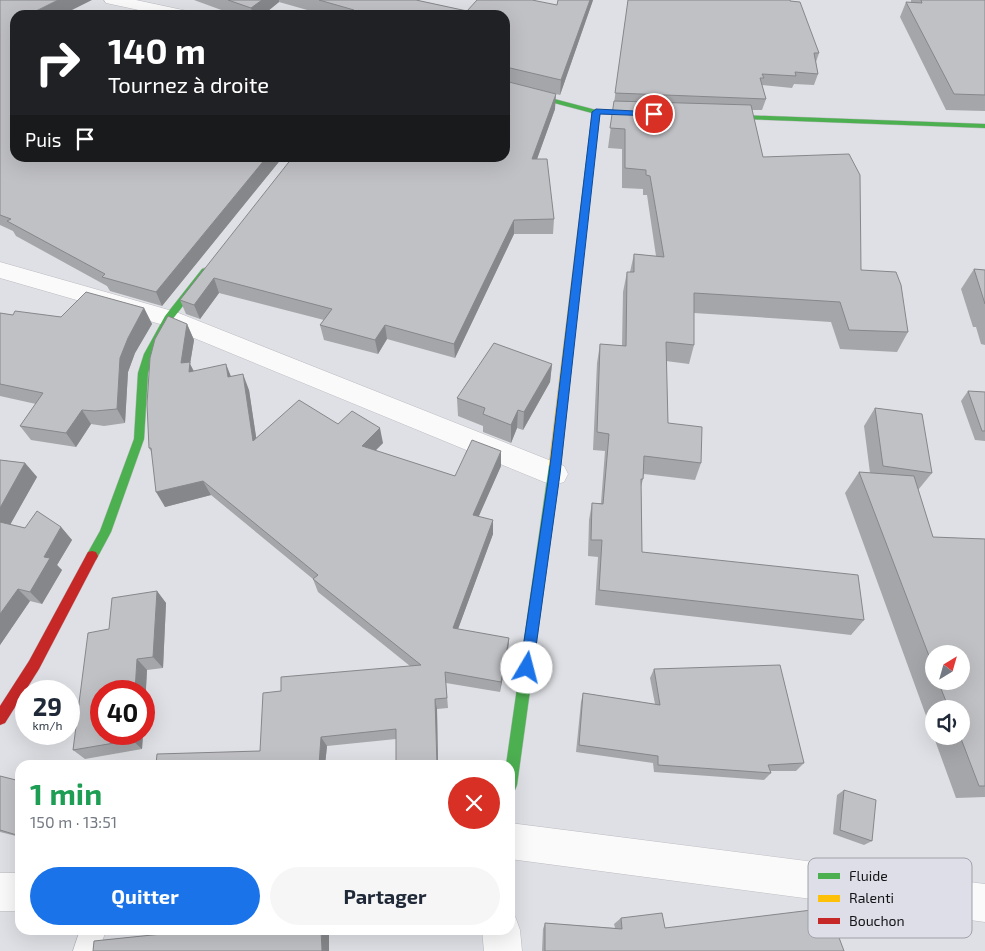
<!DOCTYPE html>
<html lang="fr">
<meta charset="utf-8">
<style>
body{margin:0;font-family:"Exo 2",sans-serif;background:#f6f6f7;color:#1f2937;height:100vh;display:flex;flex-direction:column;font-size:19px;white-space:nowrap}
*{box-sizing:border-box;margin:0}
p{font-size:16px;color:#747a83}
.icon{flex:none;width:28px;height:28px;fill:none;stroke:currentColor;stroke-width:2;stroke-linecap:round;stroke-linejoin:round}
.map{position:relative;flex:1;overflow:hidden}
.panel{position:absolute;left:15px;top:760px;width:500px;height:175px;display:flex;flex-direction:column;background:#fff;border-radius:15px;box-shadow:0 5px 20px #0002}
.panel>*{flex:none}
.guide{position:absolute;left:10px;top:10px;width:500px;height:152px;border-radius:15px;box-shadow:0 5px 20px #0002;background:#202124;color:#fff;overflow:hidden}
.needle{width:32px;rotate:37deg}
.buttons{position:absolute;left:925px;top:645px;display:grid;gap:10px}
.buttons a{display:grid;place-items:center;width:45px;height:45px;border-radius:50%;background:#fff;box-shadow:0 5px 20px #0002;font-size:25px}
.speed{position:absolute;left:15px;top:680px;display:flex;gap:10px;font-size:25px;font-weight:700;text-align:center}
.speed>*{display:grid;place-content:center;width:65px;height:65px;border-radius:50%;background:#fff;box-shadow:0 5px 20px #0002;line-height:1}
.speed small{font-size:12px;font-weight:400}
.speed .limit{border:8px solid #d22;background:#fff;color:#111}
.pin{position:absolute;display:grid;place-items:center;width:42px;height:42px;color:#fff;margin:-21px;border:2px solid #fff;border-radius:50%;box-shadow:0 1px 5px #0007}
.me{position:absolute;width:55px;margin:-28px;rotate:8deg;stroke-linejoin:round;filter:drop-shadow(0 0 4px #0008)}
.turn{display:flex;align-items:center;gap:18px;height:105px;padding:0 15px;font-size:22px}
.turn .icon{width:65px;height:65px;stroke-width:2.5}
.turn b{display:block;font-size:35px;line-height:42px}
.then{display:flex;align-items:center;height:48px;padding:0 15px;background:#0003;gap:10px;font-size:19px}
.round{display:grid;place-items:center;flex:none;width:52px;height:52px;border-radius:26px;background:#f6f6f7}
.summary{display:flex;align-items:center;justify-content:space-between;height:85px;padding:0 15px}
h1{font-size:30px;font-weight:700;line-height:38px;color:#1e9e55}
.action{display:flex;gap:10px;margin-top:auto;padding:10px 15px}
.action a{flex:1;height:58px;border-radius:30px;background:#1a73e8;color:#fff;font-size:20px;font-weight:700;line-height:58px;text-align:center}
.action a+a{background:#f6f6f7;color:#1f2937}
.map>svg:first-child{display:block}
.lines{fill:none;stroke-linecap:round;stroke-linejoin:round}
.lane-casing{stroke:#bbbbbf;stroke-width:1}
.street-casing{stroke:#bbbbbf;stroke-width:1}
.fast-casing{stroke:#bbbbbf;stroke-width:1}
.slow-casing{stroke:#bbbbbf;stroke-width:1}
.jam-casing{stroke:#bbbbbf;stroke-width:1}
.lane{fill:#fafafb;fill-rule:evenodd}
.street{fill:#fafafb;fill-rule:evenodd}
.fast{fill:#4caf50;fill-rule:evenodd}
.slow{fill:#ffc107;fill-rule:evenodd}
.jam{fill:#c62828;fill-rule:evenodd}
.wall{fill:#a5a6a9;fill-rule:evenodd}
.shaded-wall{fill:#86878a}
.building{fill:#c0c1c5;stroke:#86878a}
.route{fill:#1a73e8;stroke:#114b97}
.key{fill:#dddee7;stroke:#a0a1a9;stroke-width:1}
.key-label{font-size:14px;fill:#131417}
</style>
<div class="map">
<svg width="985" height="951" viewBox="0 0 985 951">
<rect width="100%" height="100%" fill="#dfe0e5"/>
<g class="lines">
<defs>
<path id="lane" d="M 80,930 L 106,930 L 99,951 L 73,951 Z"/>
<path id="street" d="M 104,0 L 136,0 L 192,12 L 194,15 L 162,15 L 106,3 Z
M 0,262 L 176,312 L 564,466 L 568,474 L 564,482 L 554,485 L 544,482 L 160,324 L 0,278 Z
M 510,823 L 985,884 L 985,922 L 510,859 Z
M 0,873 L 20,873 L 20,911 L 0,911 Z
M 510,914 L 515,916 L 520,930 L 522,951 L 484,951 L 482,930 L 510,930 Z"/>
<path id="fast" d="M 505,86 L 596,110 L 615,110 L 619,112 L 615,114 L 600,114 L 586,222 L 580,222 L 579,220 L 592,113 L 505,90 Z
M 713,114 L 985,124 L 985,128 L 716,118 L 713,118 Z
M 205,268 L 210,271 L 172,320 L 154,354 L 148,373 L 144,439 L 111,532 L 96,560 L 92,561 L 88,560 L 86,556 L 100,531 L 134,439 L 138,373 L 144,354 L 165,316 L 202,269 Z
M 555,460 L 559,462 L 561,465 L 517,785 L 515,790 L 510,792 L 510,765 L 506,765 L 549,465 L 551,462 Z"/>
<path id="slow" d="M 583,217 L 587,220 L 561,465 L 559,468 L 551,468 L 549,465 L 579,220 Z"/>
<path id="jam" d="M 92,551 L 96,552 L 98,556 L 39,669 L 5,723 L 0,725 L 0,706 L 29,661 L 88,552 Z"/>
</defs>
<use href="#lane" class="lane-casing"/>
<use href="#street" class="street-casing"/>
<use href="#fast" class="fast-casing"/>
<use href="#slow" class="slow-casing"/>
<use href="#jam" class="jam-casing"/>
<use href="#lane" class="lane"/>
<use href="#street" class="street"/>
<use href="#fast" class="fast"/>
<use href="#slow" class="slow"/>
<use href="#jam" class="jam"/>
</g>
<path class="wall" d="M 0,0 L 15,15 L 15,158 L 282,158 L 162,306 L 110,291 L 107,286 L 16,236 L 13,231 L 0,225 Z
M 194,0 L 416,0 L 467,11 L 557,5 L 558,0 L 593,0 L 592,3 L 560,95 L 505,81 L 555,109 L 537,159 L 554,219 L 553,234 L 514,234 L 455,358 L 387,339 L 378,354 L 324,340 L 320,325 L 324,320 L 219,293 L 200,319 L 186,314 L 180,300 L 505,15 L 325,15 L 279,2 L 263,15 L 235,15 Z
M 628,0 L 790,1 L 819,53 L 816,62 L 818,74 L 814,85 L 794,84 L 792,88 L 762,85 L 766,99 L 762,110 L 752,110 L 763,157 L 861,270 L 908,332 L 897,352 L 840,349 L 831,322 L 694,313 L 694,345 L 689,364 L 666,361 L 668,423 L 701,463 L 695,480 L 644,474 L 643,479 L 641,487 L 642,552 L 864,620 L 851,635 L 595,605 L 598,557 L 588,556 L 589,520 L 592,503 L 601,503 L 605,451 L 593,450 L 597,363 L 600,344 L 622,346 L 623,292 L 627,272 L 630,272 L 634,254 L 656,256 L 647,195 L 643,195 L 643,189 L 622,188 L 622,149 L 608,148 Z
M 911,0 L 985,0 L 985,111 L 946,110 L 900,17 L 906,2 L 911,2 Z
M 974,269 L 985,270 L 985,345 L 981,344 L 976,327 L 973,327 L 961,289 Z
M 144,308 L 152,324 L 135,353 L 128,372 L 125,423 L 104,426 L 91,424 L 76,447 L 31,440 L 20,426 L 36,404 L 0,396 L 0,313 L 13,315 L 61,317 Z
M 187,324 L 194,340 L 190,364 L 194,371 L 231,376 L 249,390 L 256,438 L 338,424 L 383,443 L 375,451 L 455,476 L 501,466 L 479,516 L 493,534 L 458,629 L 509,638 L 508,650 L 500,692 L 446,683 L 448,708 L 437,709 L 438,765 L 396,765 L 396,739 L 327,746 L 325,765 L 156,765 L 260,751 L 281,691 L 410,666 L 318,592 L 313,579 L 211,495 L 165,507 L 152,453 L 149,448 Z
M 552,364 L 550,382 L 523,430 L 517,428 L 511,443 L 483,432 L 483,426 L 458,416 L 457,398 Z
M 968,391 L 985,392 L 985,441 L 975,440 L 961,401 Z
M 875,408 L 932,473 L 918,490 L 933,537 L 985,539 L 985,797 L 956,798 L 845,493 L 859,472 L 870,473 L 864,426 ZM 934,654 L 961,681 L 934,681 ZM 934,709 L 961,709 L 961,736 L 934,736 Z
M 0,460 L 25,463 L 37,477 L 10,524 L 25,528 L 61,527 L 72,540 L 57,565 L 62,570 L 42,604 L 30,601 L 0,645 Z
M 157,591 L 166,603 L 163,668 L 147,670 L 142,749 L 85,759 L 73,750 L 109,629 Z
M 654,669 L 804,763 L 796,771 L 770,771 L 771,773 L 764,780 L 654,772 L 653,763 L 576,752 L 581,702 L 583,693 L 655,704 L 650,678 Z
M 0,776 L 20,781 L 20,837 L 0,832 Z
M 844,790 L 872,841 L 864,845 L 833,834 L 837,795 Z
M 621,918 L 665,928 L 844,951 L 542,951 L 543,929 L 545,923 L 615,928 L 614,924 Z"/>
<path class="shaded-wall" d="M 58,0 L 92,0 L 62,15 L 28,15 Z
M 262,0 L 279,0 L 279,2 L 263,15 L 253,15 L 251,8 Z
M 590,0 L 593,0 L 592,3 L 560,95 L 561,80 Z
M 556,94 L 555,109 L 532,173 L 532,159 Z
M 266,158 L 282,158 L 162,306 L 156,292 Z
M 514,220 L 514,234 L 455,358 L 454,344 Z
M 214,278 L 219,293 L 200,319 L 194,305 Z
M 144,308 L 152,324 L 135,353 L 128,372 L 125,423 L 117,409 L 120,358 L 128,338 Z
M 187,324 L 194,340 L 190,364 L 197,378 L 196,387 L 181,363 Z
M 385,325 L 387,339 L 378,354 L 375,340 Z
M 226,364 L 232,379 L 228,377 Z
M 552,364 L 550,382 L 523,430 L 524,412 Z
M 243,374 L 249,390 L 259,456 L 253,441 Z
M 82,410 L 91,424 L 76,447 L 66,433 Z
M 518,410 L 517,428 L 511,443 L 511,425 Z
M 380,428 L 383,443 L 365,461 L 362,446 Z
M 501,451 L 501,466 L 473,529 L 473,515 Z
M 25,463 L 37,477 L 5,534 L 0,529 L 0,508 Z
M 203,481 L 211,495 L 165,507 L 156,492 Z
M 493,520 L 493,534 L 454,640 L 453,628 Z
M 61,527 L 72,540 L 57,565 L 62,570 L 42,604 L 30,592 L 44,557 Z
M 18,589 L 30,601 L 0,645 L 0,614 Z
M 157,591 L 166,603 L 163,668 L 153,657 Z
M 509,638 L 508,650 L 500,692 L 501,682 Z
M 137,659 L 147,670 L 144,728 L 144,691 L 135,691 Z
M 435,699 L 437,709 L 438,765 L 437,765 Z
M 132,734 L 143,734 L 142,749 L 132,740 Z
M 321,737 L 327,746 L 325,765 L 319,765 Z
M 321,930 L 329,930 L 329,951 L 322,951 Z"/>
<path class="building" d="M 0,0 L 58,0 L 28,15 L 15,15 L 15,158 L 266,158 L 156,292 L 102,277 L 105,274 L 7,221 L 11,219 L 0,215 Z
M 228,0 L 262,0 L 251,8 Z
M 319,0 L 416,0 L 467,11 L 477,0 L 532,0 L 557,5 L 558,0 L 590,0 L 561,80 L 506,67 L 505,67 L 505,15 L 347,15 L 354,10 Z
M 628,0 L 790,0 L 790,1 L 800,2 L 819,53 L 814,53 L 818,74 L 795,72 L 796,76 L 762,74 L 764,78 L 760,78 L 766,99 L 615,93 Z
M 921,0 L 985,0 L 985,95 L 954,94 L 906,2 L 922,3 Z
M 505,81 L 556,94 L 532,159 L 547,159 L 554,219 L 514,220 L 454,344 L 385,325 L 375,340 L 320,325 L 332,309 L 214,278 L 194,305 L 180,300 L 292,158 L 505,158 Z
M 614,101 L 751,105 L 763,157 L 849,154 L 860,175 L 861,270 L 896,272 L 901,285 L 908,332 L 849,330 L 840,302 L 694,293 L 694,345 L 666,342 L 668,423 L 702,427 L 701,463 L 644,456 L 643,479 L 641,479 L 642,552 L 858,575 L 864,620 L 599,590 L 602,540 L 591,540 L 592,503 L 603,504 L 609,434 L 597,432 L 600,344 L 626,346 L 627,272 L 634,272 L 634,254 L 664,257 L 650,176 L 646,175 L 646,170 L 625,168 L 625,129 L 610,128 Z
M 974,269 L 985,270 L 985,304 Z
M 86,292 L 144,308 L 128,338 L 120,358 L 117,409 L 95,411 L 82,410 L 66,433 L 20,426 L 43,393 L 0,384 L 0,313 L 13,315 L 15,311 L 61,317 Z
M 168,316 L 187,324 L 181,363 L 190,362 L 189,372 L 226,364 L 228,377 L 243,374 L 253,441 L 299,400 L 338,424 L 352,411 L 380,428 L 362,446 L 455,476 L 472,440 L 501,451 L 473,515 L 493,520 L 453,628 L 509,638 L 501,682 L 445,672 L 447,698 L 435,699 L 437,765 L 396,765 L 396,729 L 321,737 L 319,765 L 156,765 L 157,754 L 260,751 L 263,693 L 281,691 L 281,677 L 421,665 L 313,579 L 318,575 L 203,481 L 156,492 L 151,448 L 149,448 L 147,404 L 150,358 L 155,339 Z
M 494,343 L 552,364 L 524,412 L 518,410 L 511,425 L 483,414 L 485,408 L 457,398 Z
M 968,391 L 985,392 L 985,431 L 982,431 Z
M 875,408 L 922,414 L 932,473 L 883,466 Z
M 0,460 L 25,463 L 0,508 Z
M 859,472 L 914,476 L 933,537 L 985,539 L 985,786 L 979,786 L 960,736 L 961,736 L 961,709 L 949,709 L 938,681 L 961,681 L 961,654 L 934,654 L 934,669 Z
M 37,511 L 61,527 L 44,557 L 50,558 L 30,592 L 18,589 L 0,614 L 0,522 L 25,528 Z
M 157,591 L 153,657 L 137,659 L 135,691 L 101,691 L 101,734 L 132,734 L 132,740 L 73,750 L 88,633 L 109,629 L 112,598 Z
M 780,665 L 804,763 L 768,765 L 771,773 L 658,765 L 658,756 L 579,745 L 583,693 L 660,705 L 654,669 Z
M 0,776 L 20,781 L 20,836 L 0,830 Z
M 844,790 L 876,800 L 872,841 L 840,830 Z
M 828,908 L 844,951 L 545,951 L 545,923 L 622,929 L 621,918 L 662,913 L 665,928 Z
M 191,930 L 321,930 L 322,951 L 93,951 L 94,941 L 191,931 Z"/>
<path class="route" d="M 596,109 L 654,112 L 658,114 L 654,116 L 600,114 L 560,474 L 533,668 L 531,673 L 527,675 L 522,673 L 520,668 L 549,474 L 592,112 Z"/>
<rect x="808" y="858" width="164" height="80" rx="8" class="key"/>
<rect x="818" y="873" width="22" height="6" fill="#4caf50"/>
<rect x="818" y="895" width="22" height="7" fill="#ffc107"/>
<rect x="818" y="918" width="22" height="6" fill="#c62828"/>
<g class="key-label">
<text x="849" y="881">Fluide</text>
<text x="849" y="903">Ralenti</text>
<text x="849" y="926">Bouchon</text>
</g>
</svg>
<div class="buttons">
<a><svg class="needle" viewBox="-14 -14 28 28"><path d="M0-13l5 13h-10z" fill="#e53935"/><path d="M0 13l5-13h-10z" fill="#747a83"/></svg></a>
<a><svg class="icon" aria-label="sound" viewBox="0 0 24 24"><path d="M4 9h4l5-4v14l-5-4H4zM17 9q2 3 0 6"/></svg></a>
</div>
<div class="speed"><div>29<small>km/h</small></div><div class="limit">40</div></div>
<div class="pin" style="left:654px;top:114px;background:#d93025"><svg class="icon" aria-label="arrive" viewBox="0 0 24 24"><path d="M6 21V4h12l-3 4 3 4H6"/></svg></div>
<svg class="me" style="left:527px;top:668px" viewBox="-20 -20 40 40"><circle r="19" fill="#fff"/><path d="M0-13L10 11 0 6-10 11z" fill="#1a73e8"/></svg>
<div class="guide">
<div class="turn"><svg class="icon" aria-label="right" viewBox="0 0 24 24"><path d="M7 20v-9h11M14 6l5 5-5 5"/></svg><div><b>140 m</b>Tournez à droite</div></div>
<div class="then">Puis<svg class="icon" aria-label="arrive" viewBox="0 0 24 24"><path d="M6 21V4h12l-3 4 3 4H6"/></svg></div>
</div>
<section class="panel">
<div class="summary"><div><h1>1 min</h1><p>150 m · 13:51</p></div><a class="round" style="background:#d93025;color:#fff"><svg class="icon" aria-label="close" viewBox="0 0 24 24"><path d="M6 6l12 12M18 6L6 18"/></svg></a></div>
<div class="action"><a>Quitter</a><a>Partager</a></div>
</section>
</div>
